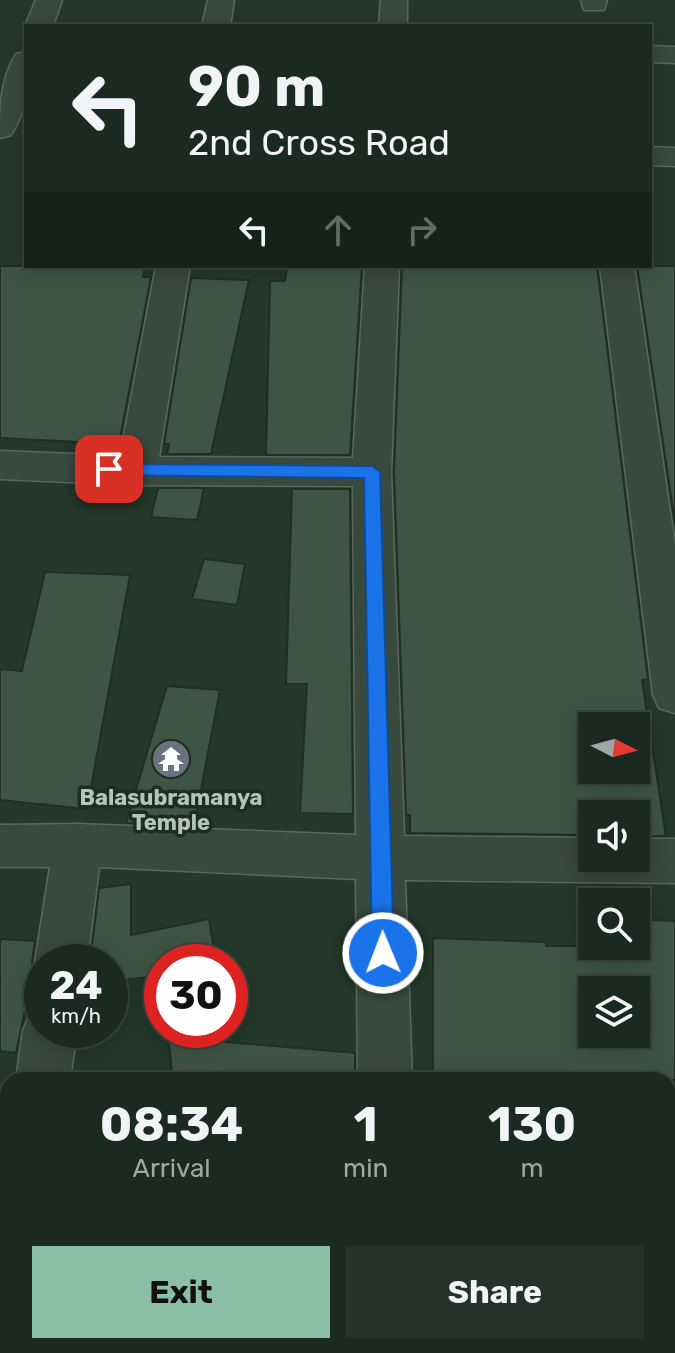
<!DOCTYPE html>
<style>
body{margin:0;font-family:Rubik,sans-serif;background:#243229;color:#f1f3f6;height:100vh;display:flex;flex-direction:column;font-size:30px;white-space:nowrap}
*{box-sizing:border-box;margin:0}
p{font-size:26px;color:#a0a7a5}
.icon{flex:none;width:44px;height:44px;fill:none;stroke:currentColor;stroke-width:2;stroke-linecap:round;stroke-linejoin:round}
.map{position:relative;flex:1;overflow:hidden}
.drawer{position:absolute;left:0px;top:1072px;width:676px;height:282px;display:flex;flex-direction:column;background:#1b2a20;border-radius:24px 24px 0 0;box-shadow:0 4px 20px #0003,0 0 0 2px #39463e}
.drawer>*{flex:none}
.guide{position:absolute;left:24px;top:24px;width:628px;height:244px;border-radius:0px;box-shadow:0 4px 20px #0003,0 0 0 2px #39463e;background:#1b2a20;color:#f1f3f6;overflow:hidden}
.needle{width:52px;rotate:96deg}
.controls{position:absolute;left:578px;top:712px;display:grid;gap:16px}
.controls a{display:grid;place-items:center;width:72px;height:72px;border-radius:0px;background:#1b2a20;box-shadow:0 4px 20px #0003,0 0 0 2px #39463e;font-size:40px}
.speed{position:absolute;left:24px;top:944px;display:flex;gap:16px;font-size:40px;font-weight:700;text-align:center}
.speed>*{display:grid;place-content:center;width:104px;height:104px;border-radius:50%;background:#1b2a20;box-shadow:0 4px 20px #0003,0 0 0 2px #39463e;line-height:1}
.speed small{font-size:20px;font-weight:400}
.speed .limit{border:12px solid #d22;background:#fff;color:#111}
.pin{position:absolute;display:grid;place-items:center;width:68px;height:68px;color:#fff;margin:-34px;border-radius:16px;box-shadow:0 4px 12px #0006}
.me{position:absolute;width:88px;margin:-44px;rotate:359deg;stroke-linejoin:round;filter:drop-shadow(0 0 6px #0008)}
.turn{display:flex;align-items:center;gap:28px;height:168px;padding:0 32px;font-size:36px}
.turn .icon{width:104px;height:104px;stroke-width:2.5}
.turn b{display:block;font-size:56px;line-height:68px}
.lanes{display:flex;align-items:center;height:76px;padding:0 32px;background:#0003;justify-content:center;gap:40px;direction:ltr}
.lanes .off{opacity:.35}
.eta{display:flex;justify-content:space-evenly;align-items:center;height:136px;text-align:center}
.eta b{font-size:48px;font-weight:700;line-height:56px}
.button{display:flex;gap:16px;margin-top:auto;padding:16px 32px}
.button a{flex:1;height:92px;border-radius:0px;background:#8abfa5;color:#111;font-size:32px;font-weight:700;line-height:92px;text-align:center}
.button a+a{background:#243229;color:#f1f3f6}
.map>svg:first-child{display:block}
.building{fill:#3e5545;stroke:#1f2f24;stroke-width:2;fill-rule:evenodd}
.lines{fill:none;stroke-linecap:round;stroke-linejoin:round}
.street-casing{stroke:#58695e;stroke-width:3}
.street{fill:#38493d;fill-rule:evenodd}
.route{fill:#1a73e8;stroke:#114b97;stroke-width:2}
.labels{text-anchor:middle;dominant-baseline:central;stroke-width:7;stroke-linejoin:round;paint-order:stroke}
.poi-label{font-size:22px;font-weight:bold;fill:#b3c4b9;stroke:#1d2d22}
</style>
<div class="map">
<svg width="675" height="1353" viewBox="0 0 675 1353">
<rect width="100%" height="100%" fill="#24382b"/>
<path class="building" d="M 0,266 L 145,266 L 143,277 L 151,277 L 119,444 L 0,438 Z
M 287,266 L 362,266 L 350,455 L 266,455 L 270,281 L 285,281 Z
M 402,266 L 597,266 L 648,679 L 642,680 L 666,836 L 636,836 L 636,814 L 592,814 L 592,835 L 410,833 L 410,815 L 406,815 L 394,472 ZM 592,726 L 636,726 L 636,770 L 592,770 Z
M 637,266 L 675,266 L 675,524 Z
M 191,278 L 249,280 L 211,454 L 167,454 L 169,444 L 164,444 Z
M 158,488 L 204,488 L 197,520 L 151,517 Z
M 292,489 L 350,489 L 353,814 L 300,813 L 307,684 L 286,684 Z
M 204,559 L 245,564 L 237,605 L 192,599 Z
M 45,572 L 130,575 L 87,809 L 0,800 L 0,669 L 22,671 Z
M 167,686 L 220,690 L 194,826 L 126,823 Z
M 131,884 L 131,935 L 209,919 L 216,962 L 162,962 L 162,976 L 110,981 L 110,962 L 90,962 L 99,888 Z
M 636,919 L 675,921 L 675,1080 L 433,1080 L 433,938 L 546,942 L 546,946 L 636,946 ZM 592,990 L 636,990 L 636,1034 L 592,1034 Z
M 0,939 L 35,941 L 32,962 L 34,968 L 16,1053 L 0,1051 Z
M 168,1037 L 355,1053 L 355,1080 L 173,1080 Z"/>
<g class="lines">
<defs>
<path id="street" d="M 36,0 L 62,0 L 53,26 L 25,26 Z
M 208,0 L 234,0 L 230,26 L 202,26 Z
M 381,0 L 407,0 L 407,26 L 379,26 Z
M 581,0 L 607,0 L 604,10 L 584,10 Z
M 650,46 L 675,47 L 675,63 L 650,62 Z
M 26,52 C 26,81 28,110 11,135 L 0,138 C 0,108 0,80 16,54 Z
M 650,147 L 675,148 L 675,166 L 650,165 Z
M 156,266 L 190,266 L 159,457 L 353,458 L 365,266 L 399,266 L 391,472 L 404,836 L 592,838 L 592,858 L 636,858 L 636,839 L 675,839 L 675,883 L 405,880 L 412,1080 L 358,1080 L 356,879 L 99,867 L 87,962 L 42,962 L 42,977 L 35,962 L 50,867 L 0,867 L 0,825 L 78,824 L 356,835 L 353,486 L 137,485 L 0,479 L 0,451 L 120,456 Z
M 600,266 L 634,266 L 675,545 L 675,713 L 659,708 L 653,695 Z
M 42,1007 L 42,1030 L 77,1030 L 70,1080 L 16,1080 L 23,1030 L 31,1012 Z
M 8,1287 L 8,1346 L 34,1346 L 34,1353 L 0,1353 L 0,1290 Z
M 357,1346 L 419,1346 L 419,1353 L 357,1353 Z"/>
</defs>
<use href="#street" class="street-casing"/>
<use href="#street" class="street"/>
</g>
<path class="route" d="M 109,464 L 372,466 L 380,472 L 394,953 L 390,960 L 383,963 L 376,960 L 372,953 L 364,478 L 109,475 L 101,469 Z"/>
<defs>
<symbol id="temple-disc" viewBox="-11 -11 22 22"><circle r="9.5" fill="#6b7280" stroke="#1d2d22"/><path d="M0-6L5-2H3V0L6.5 2.5H4V6H1.5V3h-3V6H-4V2.5H-6.5L-3 0V-2H-5Z" fill="#fff"/></symbol>
</defs>
<g fill-rule="evenodd">
<use href="#temple-disc" x="149" y="737" width="44" height="44"/>
</g>
<g class="labels">
<g class="poi-label">
<text x="171" y="797">Balasubramanya<tspan x="171" dy="25">Temple</tspan></text>
</g>
</g>
</svg>
<div class="controls">
<a><svg class="needle" viewBox="-14 -14 28 28"><path d="M0-13l5 13h-10z" fill="#e53935"/><path d="M0 13l5-13h-10z" fill="#a0a7a5"/></svg></a>
<a><svg class="icon" aria-label="sound" viewBox="0 0 24 24"><path d="M4 9h4l5-4v14l-5-4H4zM17 9q2 3 0 6"/></svg></a>
<a><svg class="icon" aria-label="search" viewBox="0 0 24 24"><circle cx="10" cy="10" r="6"/><path d="M15 15l6 6"/></svg></a>
<a><svg class="icon" aria-label="layers" viewBox="0 0 24 24"><path d="M12 4l9 5-9 5-9-5zM3 14l9 5 9-5"/></svg></a>
</div>
<div class="speed"><div>24<small>km/h</small></div><div class="limit">30</div></div>
<div class="pin" style="left:109px;top:469px;background:#d93025"><svg class="icon" aria-label="arrive" viewBox="0 0 24 24"><path d="M6 21V4h12l-3 4 3 4H6"/></svg></div>
<svg class="me" style="left:383px;top:953px" viewBox="-20 -20 40 40"><circle r="17" fill="#1a73e8" stroke="#fff" stroke-width="3"/><path d="M0-11L8 9 0 5-8 9z" fill="#fff"/></svg>
<div class="guide">
<div class="turn"><svg class="icon" aria-label="left" viewBox="0 0 24 24"><path d="M17 20v-9H6M10 6l-5 5 5 5"/></svg><div><b>90 m</b>2nd Cross Road</div></div>
<div class="lanes"><svg class="icon" aria-label="left" viewBox="0 0 24 24"><path d="M17 20v-9H6M10 6l-5 5 5 5"/></svg><svg class="icon off" aria-label="ahead" viewBox="0 0 24 24"><path d="M12 20V5M6 11l6-6 6 6"/></svg><svg class="icon off" aria-label="right" viewBox="0 0 24 24"><path d="M7 20v-9h11M14 6l5 5-5 5"/></svg></div>
</div>
<section class="drawer">
<div class="eta">
<div><b>08:34</b><p>Arrival</p></div>
<div><b>1</b><p>min</p></div>
<div><b>130</b><p>m</p></div>
</div>
<div class="button"><a>Exit</a><a>Share</a></div>
</section>
</div>
